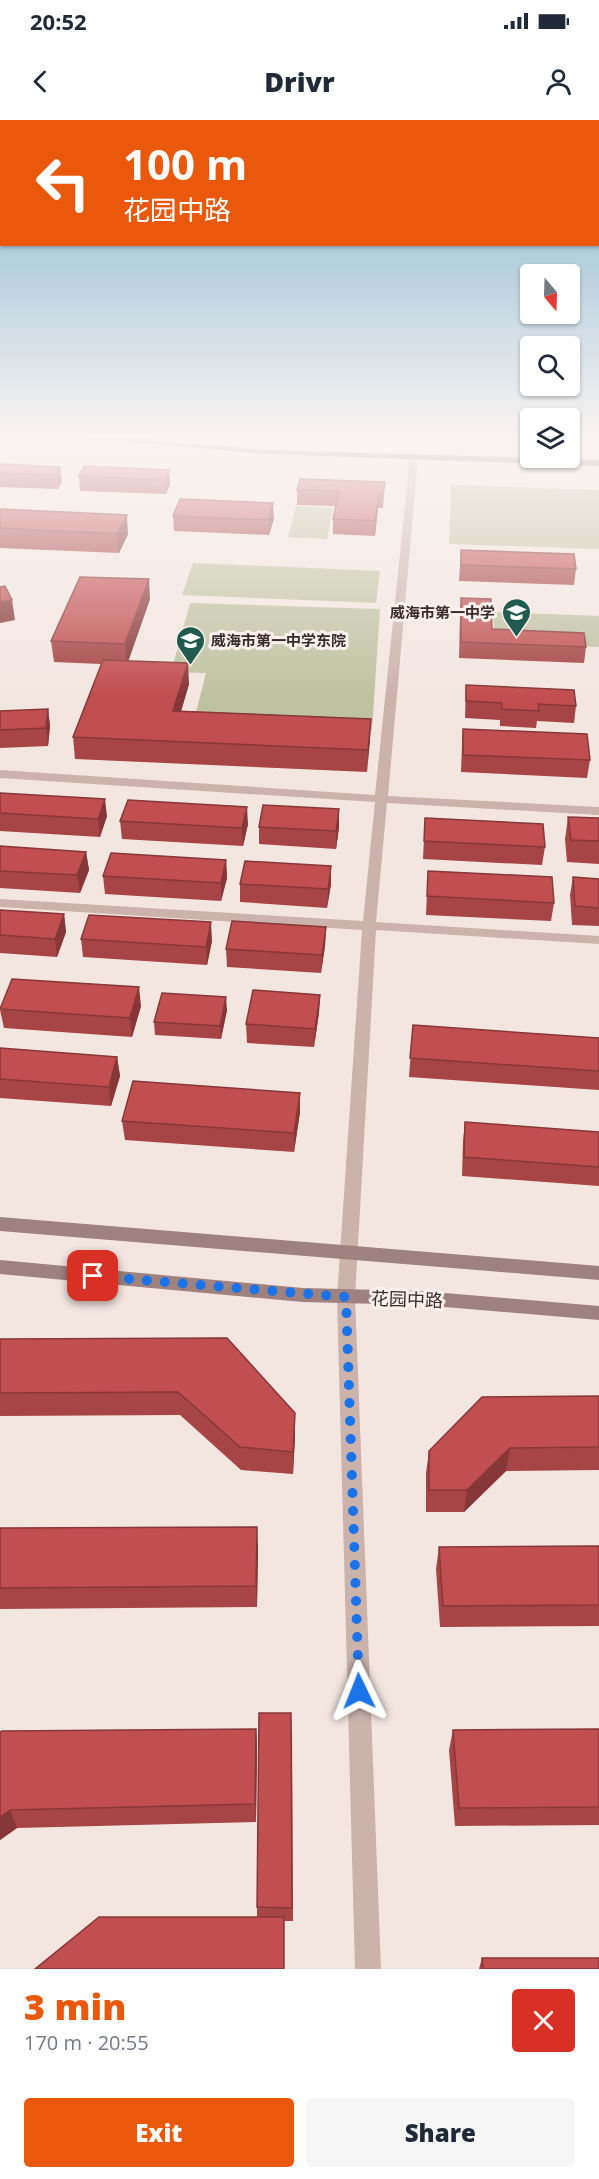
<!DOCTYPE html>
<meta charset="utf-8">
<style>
body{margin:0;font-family:"Open Sans","Noto Sans SC",sans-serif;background:#f6f6f7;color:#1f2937;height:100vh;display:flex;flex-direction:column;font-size:22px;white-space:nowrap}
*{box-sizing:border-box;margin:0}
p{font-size:20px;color:#747a83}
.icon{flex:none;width:33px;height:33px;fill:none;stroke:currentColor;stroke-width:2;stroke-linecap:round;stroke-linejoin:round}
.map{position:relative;height:1849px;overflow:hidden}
.panel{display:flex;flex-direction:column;background:#fff;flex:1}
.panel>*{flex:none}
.hud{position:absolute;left:0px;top:0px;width:600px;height:126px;box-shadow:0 2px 4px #0004;background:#ea580c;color:#fff;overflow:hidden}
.needle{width:39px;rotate:161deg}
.controls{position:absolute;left:520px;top:144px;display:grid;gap:12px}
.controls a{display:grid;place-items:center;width:60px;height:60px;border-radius:6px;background:#fff;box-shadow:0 2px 4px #0004;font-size:30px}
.pin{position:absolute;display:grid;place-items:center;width:51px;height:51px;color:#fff;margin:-26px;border-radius:12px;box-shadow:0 3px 9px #0006}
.me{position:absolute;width:66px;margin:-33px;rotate:358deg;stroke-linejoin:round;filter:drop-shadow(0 0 4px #0008)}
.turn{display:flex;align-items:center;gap:21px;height:126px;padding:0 24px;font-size:27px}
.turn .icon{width:78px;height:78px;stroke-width:2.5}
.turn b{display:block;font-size:42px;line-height:51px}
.round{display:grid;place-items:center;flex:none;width:63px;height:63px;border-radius:6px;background:#f6f6f7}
.overview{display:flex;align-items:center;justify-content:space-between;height:102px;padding:0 24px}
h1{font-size:36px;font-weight:800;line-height:45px;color:#ea580c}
.action{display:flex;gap:12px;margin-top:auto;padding:12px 24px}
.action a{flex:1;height:69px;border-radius:6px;background:#ea580c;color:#fff;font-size:24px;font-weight:800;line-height:69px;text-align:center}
.action a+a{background:#f6f6f7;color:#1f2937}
.status{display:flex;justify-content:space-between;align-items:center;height:42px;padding:0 30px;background:#fff;direction:ltr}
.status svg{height:16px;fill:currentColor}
header{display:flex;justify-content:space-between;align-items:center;height:78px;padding:0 24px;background:#fff;font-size:27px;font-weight:800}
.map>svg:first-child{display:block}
.green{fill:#bfc2a1}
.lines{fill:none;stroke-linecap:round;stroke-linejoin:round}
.street{fill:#cbb3ac;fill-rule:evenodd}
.secondary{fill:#9f817e;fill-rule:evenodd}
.primary{fill:#7b5f5d;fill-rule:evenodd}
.wall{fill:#a74445}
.shaded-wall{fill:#883738}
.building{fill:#c24f50;stroke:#883738;stroke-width:1.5}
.route{stroke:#1a73e8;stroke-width:10;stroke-dasharray:0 18}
.labels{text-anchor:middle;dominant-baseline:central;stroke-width:6;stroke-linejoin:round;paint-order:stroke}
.far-poi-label{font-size:15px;font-weight:bold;fill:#392c2b;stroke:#faf1ed;text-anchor:end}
.street-label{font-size:18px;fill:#392c2b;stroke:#faf1ed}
</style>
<div class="status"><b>20:52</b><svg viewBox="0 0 49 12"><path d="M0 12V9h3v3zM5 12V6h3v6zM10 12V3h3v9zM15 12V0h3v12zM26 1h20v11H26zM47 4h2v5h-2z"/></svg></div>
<header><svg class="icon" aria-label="back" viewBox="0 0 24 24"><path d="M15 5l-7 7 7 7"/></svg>Drivr<svg class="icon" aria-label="person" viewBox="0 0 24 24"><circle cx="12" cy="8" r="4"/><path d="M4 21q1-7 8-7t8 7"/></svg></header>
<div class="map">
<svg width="599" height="1849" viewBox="0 0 599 1849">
<rect width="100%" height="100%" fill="#f3e6e1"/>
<path class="green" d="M 451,365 L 599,370 L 599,429 L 449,424 Z
M 296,386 L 333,388 L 327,419 L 288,417 Z
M 193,443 L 380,451 L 376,483 L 182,475 Z
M 190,483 L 380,489 L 372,610 L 193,604 L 206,553 L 171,552 Z
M 493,492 L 599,496 L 599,527 L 495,523 Z"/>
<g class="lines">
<path class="street" d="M 414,334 L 418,337 L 388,676 L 599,687 L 599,695 L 387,683 L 376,802 L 599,816 L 599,824 L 376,810 L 355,1177 L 381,1849 L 355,1849 L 337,1177 L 362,810 L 0,787 L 0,779 L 363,801 L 375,682 L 0,658 L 0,650 L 375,675 L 410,337 Z"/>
<path class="secondary" d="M 0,1097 L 599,1146 L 599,1160 L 0,1111 Z
M 0,1140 L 303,1168 L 421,1171 L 599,1186 L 599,1200 L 421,1185 L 303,1182 L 0,1154 Z"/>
<path class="primary" d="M 70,316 L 106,316 L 267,330 L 599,340 L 599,346 L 267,334 L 74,318 Z"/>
</g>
<path class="wall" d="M 0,344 L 60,347 L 62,361 L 58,369 L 0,367 Z
M 169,350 L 170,364 L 166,374 L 80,371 L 79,356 Z
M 385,362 L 383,388 L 378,388 L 375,416 L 333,414 L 333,399 L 336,386 L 297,385 L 297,370 Z
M 0,389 L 128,414 L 119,433 L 0,428 Z
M 173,396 L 274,398 L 269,415 L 174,411 Z
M 461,430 L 576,449 L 574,465 L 459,461 Z
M 461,478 L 492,509 L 586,527 L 584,543 L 459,538 L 460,494 Z
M 150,479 L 128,541 L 189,564 L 181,591 L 371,599 L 367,652 L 75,639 L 73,617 L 101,544 L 54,542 L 51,521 Z
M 466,565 L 576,586 L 574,603 L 537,601 L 536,608 L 500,606 L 500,600 L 465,598 Z
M 48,589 L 50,606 L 48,626 L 0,628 L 0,591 Z
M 463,609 L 590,640 L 587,658 L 461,652 L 462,626 Z
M 0,673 L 107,696 L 100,717 L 0,711 Z
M 568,697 L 599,698 L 599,744 L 567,742 L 565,719 Z
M 425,698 L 545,727 L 542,745 L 423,739 Z
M 120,701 L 248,704 L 243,726 L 122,719 Z
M 259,707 L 339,707 L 336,729 L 259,724 Z
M 0,726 L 86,732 L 89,750 L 80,773 L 0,768 Z
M 226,740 L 227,758 L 221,781 L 105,774 L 103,756 Z
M 428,751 L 554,783 L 551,801 L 426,795 Z
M 573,757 L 599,759 L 599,806 L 572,805 L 570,775 Z
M 240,764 L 331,764 L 327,788 L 240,782 Z
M 0,790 L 64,794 L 66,812 L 57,837 L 0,833 Z
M 326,807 L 325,826 L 321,853 L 227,847 L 226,829 Z
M 81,819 L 212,821 L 207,845 L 83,837 Z
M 320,875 L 319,893 L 314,927 L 247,923 L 246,904 Z
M 141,886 L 132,917 L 4,908 L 0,890 Z
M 227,890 L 221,919 L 155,915 L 154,902 Z
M 413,905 L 599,918 L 599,970 L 409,957 Z
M 0,928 L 117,937 L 120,956 L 111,986 L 0,978 Z
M 300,992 L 294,1032 L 125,1020 L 122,1001 Z
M 465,1002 L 599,1012 L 599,1066 L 462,1056 L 463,1021 Z
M 227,1218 L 295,1316 L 293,1354 L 241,1350 L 180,1295 L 0,1296 L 0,1219 Z
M 599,1276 L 599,1350 L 506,1351 L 464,1392 L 426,1392 L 426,1353 L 429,1331 Z
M 0,1408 L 258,1428 L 257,1487 L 0,1489 Z
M 599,1426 L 599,1506 L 440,1507 L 436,1449 L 439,1427 Z
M 256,1609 L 257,1629 L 256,1702 L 17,1708 L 0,1720 L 0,1612 Z
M 292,1609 L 293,1801 L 284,1801 L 284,1849 L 35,1849 L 257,1797 L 257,1787 Z
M 599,1609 L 599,1705 L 455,1706 L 449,1630 L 453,1610 Z
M 482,1838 L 599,1849 L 479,1849 Z"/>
<path class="shaded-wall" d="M 60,347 L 62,361 L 58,369 L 56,355 Z
M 169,350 L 170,364 L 166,374 L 165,360 Z
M 379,373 L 378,388 L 375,416 L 375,401 Z
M 273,383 L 274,398 L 269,415 L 269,400 Z
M 127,395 L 128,414 L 119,433 L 117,414 Z
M 149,459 L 150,479 L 127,545 L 125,524 Z
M 12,480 L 15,500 L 0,503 L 0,482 Z
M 188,543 L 189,564 L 175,612 L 173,591 Z
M 48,589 L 50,606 L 48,626 L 46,608 Z
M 371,599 L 370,621 L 367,652 L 368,630 Z
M 105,679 L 107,696 L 100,717 L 98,699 Z
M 247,687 L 248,704 L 243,726 L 242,708 Z
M 339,689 L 339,707 L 336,729 L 336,711 Z
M 86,732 L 89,750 L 80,773 L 77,755 Z
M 226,740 L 227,758 L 221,781 L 221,763 Z
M 331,746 L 331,764 L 327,788 L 328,769 Z
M 64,794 L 66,812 L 57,837 L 55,819 Z
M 211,802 L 212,821 L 207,845 L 206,827 Z
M 326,807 L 325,826 L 321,853 L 322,835 Z
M 139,867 L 141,886 L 132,917 L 130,898 Z
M 320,875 L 319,893 L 314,927 L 315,909 Z
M 226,877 L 227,890 L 221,919 L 220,906 Z
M 117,937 L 120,956 L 111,986 L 109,967 Z
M 300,973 L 300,992 L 294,1032 L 294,1013 Z
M 295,1293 L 295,1316 L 293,1354 L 293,1332 Z
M 510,1328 L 506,1351 L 464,1392 L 467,1370 Z
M 257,1407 L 258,1428 L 257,1487 L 256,1466 Z
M 256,1609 L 257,1629 L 256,1702 L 255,1684 Z
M 10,1690 L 17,1708 L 0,1720 L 0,1697 Z"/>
<path class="building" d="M 0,344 L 60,347 L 56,355 L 0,353 Z
M 84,346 L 169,350 L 165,360 L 79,356 Z
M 300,359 L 385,362 L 383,373 L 379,373 L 375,401 L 333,399 L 339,371 L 297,370 Z
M 180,379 L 273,383 L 269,400 L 173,396 Z
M 0,389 L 127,395 L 117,414 L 0,408 Z
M 461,430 L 574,434 L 576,449 L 461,445 Z
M 80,457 L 149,459 L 125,524 L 51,521 Z
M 5,466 L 12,480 L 0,482 L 0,467 Z
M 461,478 L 491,479 L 492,509 L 584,513 L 586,527 L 461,522 Z
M 103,540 L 188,543 L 173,591 L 371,599 L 368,630 L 73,617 Z
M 466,565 L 574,570 L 576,586 L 538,584 L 539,591 L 502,589 L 502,583 L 466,581 Z
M 48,589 L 46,608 L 0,610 L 0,591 Z
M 463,609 L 587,614 L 590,640 L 463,635 Z
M 0,673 L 105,679 L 98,699 L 0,693 Z
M 128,680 L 247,687 L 242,708 L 120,701 Z
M 263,685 L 339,689 L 336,711 L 259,707 Z
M 568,697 L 599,698 L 599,721 L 571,720 Z
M 425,698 L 543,704 L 545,727 L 424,721 Z
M 0,726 L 86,732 L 77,755 L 0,751 Z
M 111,733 L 226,740 L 221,763 L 103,756 Z
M 245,741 L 331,746 L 328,769 L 240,764 Z
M 428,751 L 552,757 L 554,783 L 427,776 Z
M 573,757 L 599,759 L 599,788 L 575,786 Z
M 0,790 L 64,794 L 55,819 L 0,815 Z
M 89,795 L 211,802 L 206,827 L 81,819 Z
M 232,801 L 326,807 L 322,835 L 226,829 Z
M 12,859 L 139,867 L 130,898 L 0,889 Z
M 253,870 L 320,875 L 315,909 L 246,904 Z
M 162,873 L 226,877 L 220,906 L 154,902 Z
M 413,905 L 599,918 L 599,951 L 410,938 Z
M 0,928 L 117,937 L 109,967 L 0,959 Z
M 133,961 L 300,973 L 294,1013 L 122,1001 Z
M 465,1002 L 599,1012 L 599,1047 L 464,1037 Z
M 227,1218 L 295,1293 L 293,1332 L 240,1327 L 178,1272 L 0,1273 L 0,1219 Z
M 599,1276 L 599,1327 L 510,1328 L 467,1370 L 429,1370 L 429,1331 L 482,1277 Z
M 257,1407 L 256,1466 L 0,1468 L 0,1408 Z
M 599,1426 L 599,1485 L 443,1486 L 439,1427 Z
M 259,1593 L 291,1593 L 292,1788 L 257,1787 Z
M 256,1609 L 255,1684 L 10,1690 L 0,1697 L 0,1612 L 2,1611 Z
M 599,1609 L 599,1687 L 459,1688 L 453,1610 Z
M 99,1797 L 284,1797 L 284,1849 L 35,1849 Z
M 482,1838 L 599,1838 L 599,1849 L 483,1849 Z"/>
<linearGradient id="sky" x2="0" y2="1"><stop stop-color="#7eb2cd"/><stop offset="0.55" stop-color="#faf4f2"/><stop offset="1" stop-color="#faf4f2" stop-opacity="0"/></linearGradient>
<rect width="599" height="575" fill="url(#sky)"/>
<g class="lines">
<path class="route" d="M 93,1156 L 346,1177 L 359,1571"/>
</g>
<defs>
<symbol id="school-pin" viewBox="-11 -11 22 30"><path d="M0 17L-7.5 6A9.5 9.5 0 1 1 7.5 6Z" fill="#215a4f" stroke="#faf1ed"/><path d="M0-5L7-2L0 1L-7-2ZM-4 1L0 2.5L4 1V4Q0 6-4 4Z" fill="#fff"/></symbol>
</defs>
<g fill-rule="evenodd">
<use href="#school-pin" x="500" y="476" width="33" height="45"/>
<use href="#school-pin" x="174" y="504" width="33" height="45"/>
</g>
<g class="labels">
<g class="far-poi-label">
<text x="495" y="492">威海市第一中学</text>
<text x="211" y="520" text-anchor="start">威海市第一中学东院</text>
</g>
<g class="street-label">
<text transform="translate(407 1179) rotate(2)">花园中路</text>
</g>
</g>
</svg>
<div class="controls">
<a><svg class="needle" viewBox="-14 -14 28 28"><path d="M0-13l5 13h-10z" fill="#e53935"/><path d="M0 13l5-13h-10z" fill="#747a83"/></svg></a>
<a><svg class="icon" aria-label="search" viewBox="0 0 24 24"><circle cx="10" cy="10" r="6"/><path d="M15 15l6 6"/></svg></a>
<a><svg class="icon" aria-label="layers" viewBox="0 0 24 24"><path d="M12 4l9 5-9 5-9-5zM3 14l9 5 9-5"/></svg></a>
</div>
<div class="pin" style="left:93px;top:1156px;background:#d93025"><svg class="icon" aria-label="arrive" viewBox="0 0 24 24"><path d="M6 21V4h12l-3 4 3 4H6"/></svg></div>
<svg class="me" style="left:359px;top:1571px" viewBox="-20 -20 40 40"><path d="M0-17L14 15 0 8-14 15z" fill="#1a73e8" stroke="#fff" stroke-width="4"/></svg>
<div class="hud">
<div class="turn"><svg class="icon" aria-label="left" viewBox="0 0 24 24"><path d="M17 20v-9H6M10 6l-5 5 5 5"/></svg><div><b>100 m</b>花园中路</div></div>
</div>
</div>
<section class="panel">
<div class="overview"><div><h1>3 min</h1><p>170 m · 20:55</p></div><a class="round" style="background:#d93025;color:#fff"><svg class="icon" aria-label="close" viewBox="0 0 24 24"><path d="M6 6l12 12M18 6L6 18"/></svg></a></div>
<div class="action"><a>Exit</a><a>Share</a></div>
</section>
